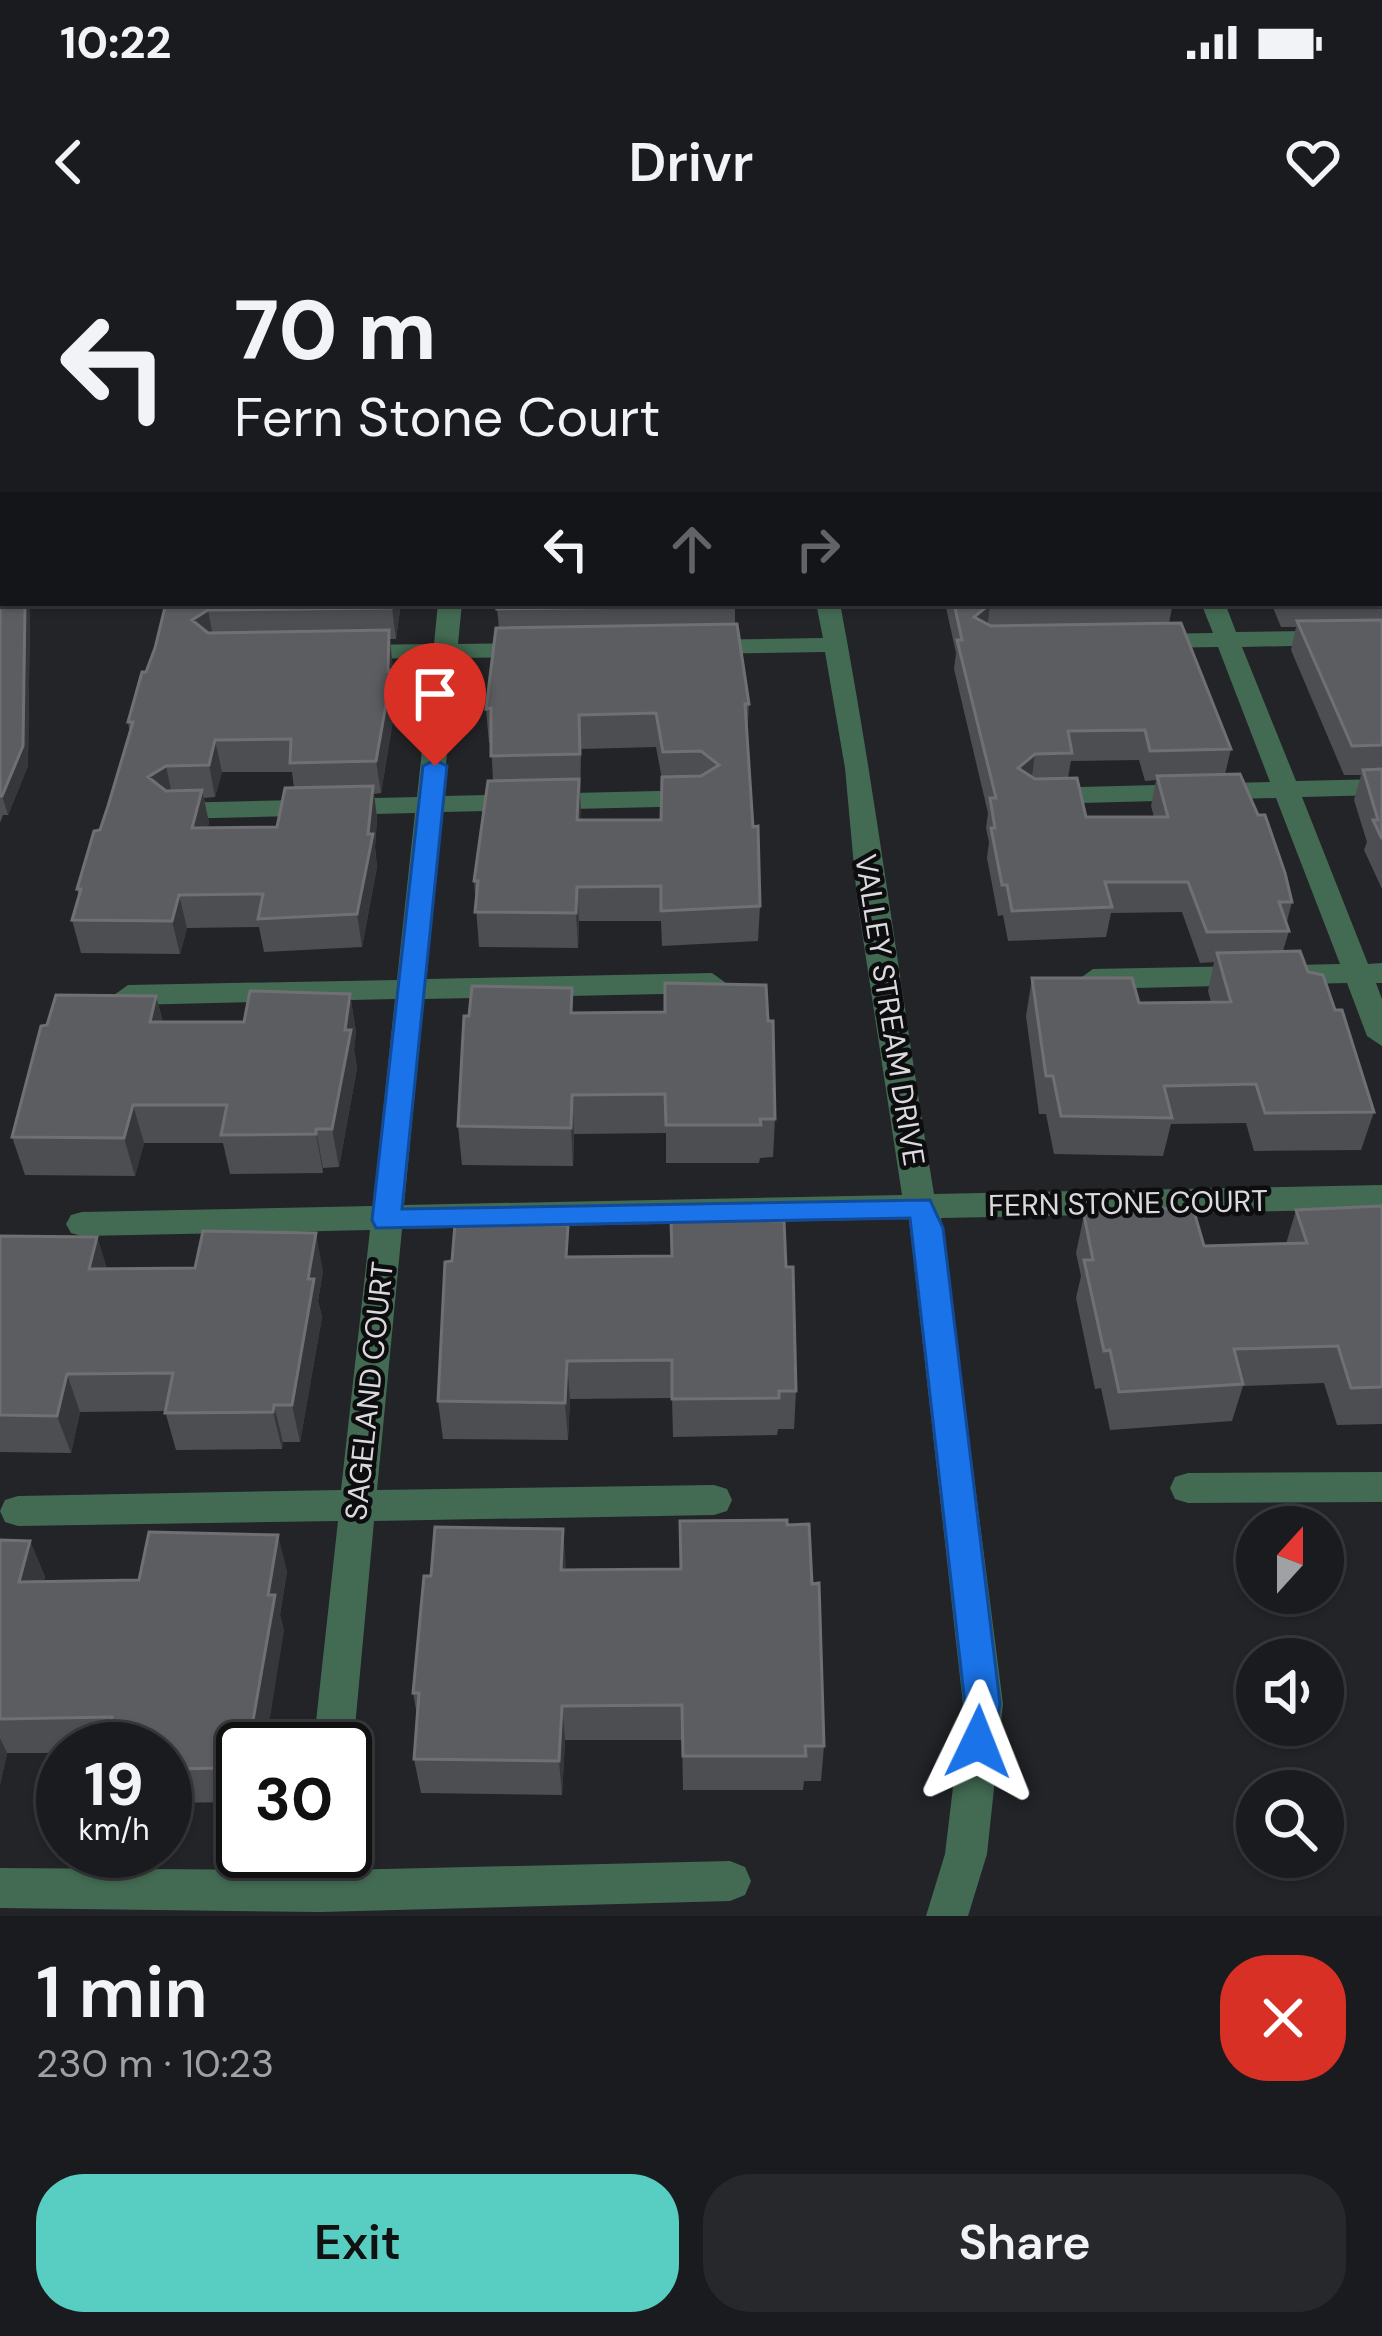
<!DOCTYPE html>
<meta charset="utf-8">
<style>
body{margin:0;font-family:"DM Sans",sans-serif;background:#27282b;color:#f1f3f6;height:100vh;display:flex;flex-direction:column;font-size:45px;white-space:nowrap}
*{box-sizing:border-box;margin:0}
p{font-size:39px;color:#9fa1a4}
.icon{flex:none;width:66px;height:66px;fill:none;stroke:currentColor;stroke-width:2;stroke-linecap:round;stroke-linejoin:round}
.map{position:relative;height:1676px;overflow:hidden}
.sheet{display:flex;flex-direction:column;background:#1a1b1e;flex:1}
.sheet>*{flex:none}
.top-card{position:absolute;left:0px;top:0px;width:1383px;height:366px;box-shadow:0 3px 9px #0004,0 0 0 3px #38393c;background:#1a1b1e;color:#f1f3f6;overflow:hidden}
.needle{width:78px;rotate:21deg}
.controls{position:absolute;left:1236px;top:1266px;display:grid;gap:24px}
.controls a{display:grid;place-items:center;width:108px;height:108px;border-radius:50%;background:#1a1b1e;box-shadow:0 3px 9px #0004,0 0 0 3px #38393c;font-size:60px}
.speed{position:absolute;left:36px;top:1482px;display:flex;gap:24px;font-size:60px;font-weight:700;text-align:center}
.speed>*{display:grid;place-content:center;width:156px;height:156px;border-radius:50%;background:#1a1b1e;box-shadow:0 3px 9px #0004,0 0 0 3px #38393c;line-height:1}
.speed small{font-size:30px;font-weight:400}
.speed .limit{border:6px solid #111;border-radius:18px;background:#fff;color:#111}
.pin{position:absolute;display:grid;place-items:center;width:102px;height:102px;color:#fff;margin:-123px -51px;border-radius:50% 50% 50% 0;rotate:-45deg;box-shadow:0 0 12px #0007}
.pin .icon{rotate:45deg}
.me{position:absolute;width:132px;margin:-66px;rotate:2deg;stroke-linejoin:round;filter:drop-shadow(0 0 9px #0008)}
.turn{display:flex;align-items:center;gap:42px;height:252px;padding:0 36px;font-size:54px}
.turn .icon{width:156px;height:156px;stroke-width:2.5}
.turn b{display:block;font-size:84px;line-height:102px}
.lanes{display:flex;align-items:center;height:114px;padding:0 36px;background:#0003;justify-content:center;gap:60px;direction:ltr}
.lanes .off{opacity:.35}
.round{display:grid;place-items:center;flex:none;width:126px;height:126px;border-radius:48px;background:#27282b}
.summary{display:flex;align-items:center;justify-content:space-between;height:204px;padding:0 36px}
h1{font-size:72px;font-weight:600;line-height:90px}
.cta{display:flex;gap:24px;margin-top:auto;padding:24px 36px}
.cta a{flex:1;height:138px;border-radius:48px;background:#57cec1;color:#111;font-size:48px;font-weight:600;line-height:138px;text-align:center}
.cta a+a{background:#27282b;color:#f1f3f6}
.status{display:flex;justify-content:space-between;align-items:center;height:84px;padding:0 60px;background:#1a1b1e;direction:ltr}
.status svg{height:33px;fill:currentColor}
header{display:flex;justify-content:space-between;align-items:center;height:156px;padding:0 36px;background:#1a1b1e;font-size:54px;font-weight:600}
.map>svg:first-child{display:block}
.lines{fill:none;stroke-linecap:round;stroke-linejoin:round}
.street{fill:#436b53;fill-rule:evenodd}
.secondary{fill:#51936d;fill-rule:evenodd}
.primary{fill:#5bb181;fill-rule:evenodd}
.wall{fill:#4d4e52;fill-rule:evenodd}
.shaded-wall{fill:#36373b}
.building{fill:#5c5d60;stroke:#707074;stroke-width:3}
.route{fill:#1a73e8;stroke:#114b97;stroke-width:3}
.labels{text-anchor:middle;dominant-baseline:central;stroke-width:9;stroke-linejoin:round;paint-order:stroke}
.street-label{font-size:30px;fill:#dadadd;stroke:#0d0d0f}
</style>
<div class="status"><b>10:22</b><svg viewBox="0 0 49 12"><path d="M0 12V9h3v3zM5 12V6h3v6zM10 12V3h3v9zM15 12V0h3v12zM26 1h20v11H26zM47 4h2v5h-2z"/></svg></div>
<header><svg class="icon" aria-label="back" viewBox="0 0 24 24"><path d="M15 5l-7 7 7 7"/></svg>Drivr<svg class="icon" aria-label="heart" viewBox="0 0 24 24"><path d="M12 20l-8-8c-3-5 5-10 8-4 3-6 11-1 8 4z"/></svg></header>
<div class="map">
<svg width="1382" height="1676" viewBox="0 0 1382 1676">
<rect width="100%" height="100%" fill="#232428"/>
<g class="lines">
<path class="street" d="M 438,363 L 462,363 L 458,404 L 532,403 L 544,410 L 532,417 L 456,418 L 443,556 L 701,550 L 714,558 L 701,566 L 442,572 L 426,739 L 712,733 L 726,743 L 712,753 L 424,759 L 404,965 L 902,955 L 857,659 L 845,528 L 825,412 L 700,414 L 688,407 L 700,400 L 823,398 L 816,363 L 840,363 C 877,559 901,757 934,954 L 1382,945 L 1382,969 L 941,978 L 1003,1464 L 987,1614 L 968,1676 L 926,1676 L 945,1614 L 963,1464 L 909,979 L 402,989 L 377,1250 L 714,1245 L 727,1249 L 732,1260 L 727,1271 L 714,1275 L 374,1281 L 353,1509 L 345,1523 L 345,1509 L 313,1509 L 338,1281 L 18,1286 L 5,1282 L 0,1271 L 5,1260 L 18,1256 L 341,1250 L 370,990 L 82,996 L 71,993 L 66,984 L 71,975 L 82,972 L 373,966 L 395,759 L 128,765 L 114,755 L 128,745 L 397,740 L 415,573 L 173,579 L 160,571 L 173,563 L 417,557 L 432,418 L 352,419 L 340,412 L 352,405 L 434,404 Z
M 1201,363 L 1225,363 L 1236,392 L 1382,390 L 1382,404 L 1242,407 L 1296,541 L 1382,539 L 1382,555 L 1302,557 L 1368,724 L 1382,723 L 1382,743 L 1376,743 L 1382,759 L 1382,806 L 1367,796 L 1347,743 L 1093,749 L 1079,739 L 1093,729 L 1340,724 L 1276,558 L 1043,564 L 1030,556 L 1043,548 L 1270,542 L 1218,407 L 1149,408 L 1137,401 L 1149,394 L 1213,393 Z
M 1382,1232 L 1382,1262 L 1188,1263 L 1175,1259 L 1170,1248 L 1175,1237 L 1188,1233 Z
M 302,1611 L 344,1611 L 342,1630 L 730,1621 L 745,1627 L 751,1641 L 745,1655 L 730,1661 L 320,1672 L 0,1668 L 0,1628 L 301,1630 Z"/>
<path class="secondary" d="M 599,0 L 620,0 L 622,3 L 601,3 Z"/>
<path class="primary" d="M 912,0 L 1036,0 L 910,3 Z
M 0,23 L 3,23 L 3,33 L 0,33 Z"/>
</g>
<path class="wall" d="M 1382,32 L 1382,649 L 1364,610 L 1367,602 L 1354,560 L 1361,535 L 1344,535 L 1291,410 L 1296,387 L 1281,387 L 1271,363 L 1380,363 L 1380,33 Z
M 0,151 L 3,363 L 30,363 L 28,526 L 8,575 L 3,575 L 0,583 Z
M 166,363 L 401,363 L 396,399 L 390,399 L 396,462 L 381,553 L 374,554 L 377,578 L 375,607 L 377,627 L 362,707 L 264,712 L 259,687 L 187,688 L 180,714 L 81,713 L 72,680 L 79,656 L 77,649 L 100,590 L 130,493 L 128,482 L 155,408 ZM 222,532 L 292,532 L 294,548 L 277,587 L 207,588 L 209,583 L 204,558 L 215,557 Z
M 735,363 L 735,384 L 749,464 L 747,498 L 760,666 L 758,701 L 662,706 L 661,681 L 579,681 L 578,708 L 479,707 L 474,641 L 493,541 L 491,502 L 489,503 L 486,469 L 499,388 L 497,369 ZM 656,507 L 662,539 L 661,580 L 580,580 L 581,509 Z
M 945,363 L 1173,363 L 1169,383 L 1231,509 L 1225,534 L 1292,662 L 1286,685 L 1289,691 L 1283,711 L 1308,732 L 1374,872 L 1361,910 L 1254,911 L 1246,883 L 1171,884 L 1163,916 L 1054,914 L 1046,874 L 1039,874 L 1026,776 L 1032,738 L 1139,763 L 1211,762 L 1208,751 L 1214,722 L 1200,723 L 1182,672 L 1111,673 L 1106,697 L 1008,701 L 1003,675 L 998,676 L 987,618 L 989,602 L 986,588 L 988,573 L 954,429 L 956,413 ZM 1139,520 L 1145,541 L 1156,540 L 1151,566 L 1154,577 L 1086,577 L 1068,538 L 1071,521 Z
M 350,754 L 356,792 L 354,809 L 357,828 L 339,927 L 323,928 L 323,933 L 230,934 L 223,903 L 144,903 L 135,936 L 25,935 L 12,897 L 47,785 L 156,756 L 163,782 L 244,782 Z
M 574,773 L 775,879 L 773,917 L 760,918 L 759,923 L 666,923 L 666,893 L 574,894 L 573,926 L 462,925 L 458,886 Z
M 1382,966 L 1382,1184 L 1337,1185 L 1324,1143 L 1243,1146 L 1232,1181 L 1110,1190 L 1101,1148 L 1095,1149 L 1076,1058 L 1081,1036 L 1076,1013 L 1084,975 L 1093,975 L 1094,970 L 1204,1006 L 1286,1004 L 1296,970 Z
M 0,996 L 97,997 L 107,1029 L 323,1031 L 318,1061 L 322,1077 L 300,1202 L 283,1202 L 282,1209 L 176,1210 L 165,1171 L 80,1172 L 71,1213 L 0,1212 Z
M 570,1017 L 796,1151 L 794,1189 L 778,1189 L 777,1195 L 673,1197 L 672,1158 L 570,1159 L 568,1200 L 443,1199 L 438,1161 Z
M 0,1300 L 30,1301 L 45,1337 L 43,1342 L 139,1340 L 287,1331 L 280,1375 L 284,1391 L 243,1509 L 243,1553 L 238,1553 L 237,1562 L 165,1563 L 165,1509 L 63,1509 L 63,1513 L 7,1513 L 0,1545 Z
M 566,1330 L 824,1506 L 821,1541 L 804,1541 L 803,1550 L 683,1550 L 682,1500 L 565,1500 L 562,1555 L 421,1553 L 414,1519 L 417,1475 L 413,1453 Z"/>
<path class="shaded-wall" d="M 25,363 L 30,363 L 28,526 L 8,575 L 2,556 Z
M 393,363 L 401,363 L 396,399 L 392,368 Z
M 990,364 L 987,392 L 974,377 Z
M 208,370 L 214,401 L 192,380 Z
M 389,390 L 396,462 L 381,553 L 376,521 L 388,431 Z
M 215,500 L 222,532 L 215,557 L 209,525 Z
M 1035,514 L 1031,544 L 1018,528 Z
M 166,526 L 173,559 L 148,537 Z
M 579,539 L 581,573 L 578,614 L 577,580 Z
M 373,546 L 377,578 L 375,607 L 377,627 L 362,707 L 357,674 Z
M 202,550 L 209,583 L 199,620 L 192,588 Z
M 577,647 L 579,681 L 578,708 L 576,673 Z
M 179,655 L 187,688 L 180,714 L 172,681 Z
M 350,754 L 356,792 L 354,809 L 357,828 L 339,927 L 332,889 Z
M 156,756 L 166,795 L 150,782 Z
M 572,855 L 574,894 L 573,926 L 571,888 Z
M 133,865 L 144,903 L 135,936 L 124,898 Z
M 316,889 L 323,928 L 323,933 L 316,894 Z
M 316,993 L 323,1031 L 318,1061 L 322,1077 L 300,1202 L 292,1165 Z
M 97,997 L 109,1035 L 89,1029 Z
M 567,1121 L 570,1159 L 568,1200 L 565,1163 Z
M 67,1134 L 80,1172 L 71,1213 L 57,1176 Z
M 274,1165 L 283,1202 L 282,1209 L 273,1172 Z
M 563,1289 L 566,1325 L 564,1366 L 561,1330 Z
M 278,1295 L 287,1331 L 280,1375 L 284,1391 L 265,1509 L 248,1509 Z
M 30,1301 L 45,1337 L 34,1378 L 19,1342 Z
M 562,1466 L 565,1500 L 562,1555 L 559,1521 Z
M 0,1498 L 7,1513 L 0,1545 Z
M 227,1519 L 238,1553 L 237,1562 L 226,1528 Z"/>
<path class="building" d="M 1382,32 L 1382,357 L 1380,357 L 1380,33 Z
M 3,144 L 3,363 L 25,363 L 23,506 L 2,556 L 0,556 L 0,151 Z
M 166,363 L 393,363 L 392,368 L 208,370 L 192,380 L 208,393 L 389,390 L 388,431 L 392,430 L 376,521 L 290,523 L 291,499 L 215,500 L 209,525 L 166,526 L 148,537 L 166,551 L 202,550 L 192,588 L 277,587 L 285,548 L 373,546 L 368,594 L 373,594 L 357,674 L 258,679 L 263,654 L 179,655 L 172,681 L 72,680 L 81,649 L 77,649 L 94,591 L 100,590 L 108,566 L 133,482 L 128,482 L 142,432 L 146,432 L 155,408 Z
M 498,363 L 735,363 L 735,366 L 497,369 Z
M 954,363 L 1022,363 L 990,364 L 974,377 L 991,386 L 1181,383 L 1231,509 L 1150,511 L 1145,490 L 1068,491 L 1072,513 L 1035,514 L 1018,528 L 1035,539 L 1077,538 L 1086,577 L 1168,577 L 1157,536 L 1240,534 L 1258,575 L 1265,575 L 1285,633 L 1292,662 L 1279,662 L 1289,691 L 1207,692 L 1188,642 L 1105,642 L 1112,667 L 1012,671 L 1007,645 L 1002,645 L 991,588 L 995,588 L 990,558 L 996,558 L 957,400 L 962,400 Z
M 1382,380 L 1382,505 L 1352,506 L 1297,381 Z
M 737,384 L 749,464 L 745,464 L 753,587 L 758,586 L 760,666 L 661,671 L 661,646 L 577,647 L 576,673 L 475,672 L 478,641 L 474,641 L 488,541 L 579,539 L 577,580 L 661,580 L 662,537 L 701,536 L 719,525 L 701,511 L 663,512 L 656,473 L 579,475 L 580,514 L 491,516 L 491,468 L 486,469 L 496,388 Z
M 1382,529 L 1382,599 L 1373,580 L 1378,580 L 1363,530 Z
M 1300,711 L 1308,732 L 1323,735 L 1335,770 L 1342,770 L 1374,872 L 1265,873 L 1256,844 L 1164,846 L 1172,878 L 1061,876 L 1053,836 L 1046,836 L 1032,738 L 1132,738 L 1139,763 L 1231,762 L 1217,713 Z
M 665,743 L 766,745 L 768,781 L 773,781 L 775,879 L 760,879 L 761,885 L 666,885 L 665,854 L 572,855 L 571,888 L 458,886 L 464,776 L 469,776 L 472,746 L 572,748 L 571,773 L 665,772 Z
M 250,751 L 350,754 L 345,790 L 351,790 L 332,889 L 316,889 L 316,894 L 221,895 L 227,865 L 133,865 L 124,898 L 12,897 L 41,786 L 47,785 L 56,755 L 156,756 L 150,782 L 244,782 Z
M 1382,966 L 1382,1147 L 1351,1148 L 1338,1106 L 1234,1109 L 1243,1144 L 1119,1152 L 1110,1110 L 1104,1111 L 1084,1020 L 1093,1020 L 1084,975 L 1095,974 L 1094,970 L 1193,968 L 1204,1006 L 1307,1003 L 1296,970 Z
M 671,979 L 784,981 L 786,1027 L 793,1027 L 796,1151 L 779,1151 L 779,1158 L 672,1159 L 672,1120 L 567,1121 L 565,1163 L 438,1161 L 445,1022 L 452,1021 L 455,984 L 568,985 L 566,1017 L 672,1016 Z
M 203,991 L 316,993 L 308,1039 L 314,1039 L 292,1165 L 274,1165 L 273,1172 L 165,1173 L 173,1133 L 67,1134 L 57,1176 L 0,1175 L 0,996 L 97,997 L 89,1029 L 195,1028 Z
M 787,1280 L 787,1285 L 809,1284 L 812,1344 L 819,1343 L 824,1506 L 805,1506 L 806,1516 L 683,1516 L 682,1465 L 562,1466 L 559,1521 L 414,1519 L 419,1453 L 413,1453 L 424,1336 L 431,1336 L 435,1287 L 563,1289 L 561,1330 L 681,1329 L 680,1281 Z
M 149,1292 L 278,1295 L 268,1355 L 275,1355 L 248,1509 L 243,1509 L 243,1519 L 227,1519 L 226,1528 L 165,1529 L 165,1509 L 105,1509 L 112,1477 L 0,1479 L 0,1300 L 30,1301 L 19,1342 L 139,1340 Z"/>
<path class="route" d="M 435,520 L 447,526 L 402,969 L 930,960 L 943,988 L 1000,1464 L 991,1513 L 978,1518 L 966,1513 L 960,1502 L 965,1464 L 910,978 L 376,988 L 372,980 L 423,526 Z"/>
<g class="labels">
<g class="street-label">
<text transform="translate(890 770) rotate(81)">VALLEY STREAM DRIVE</text>
<text transform="translate(1128 963) rotate(-1)">FERN STONE COURT</text>
<text transform="translate(369 1151) rotate(-84)">SAGELAND COURT</text>
</g>
</g>
</svg>
<div class="controls">
<a><svg class="needle" viewBox="-14 -14 28 28"><path d="M0-13l5 13h-10z" fill="#e53935"/><path d="M0 13l5-13h-10z" fill="#9fa1a4"/></svg></a>
<a><svg class="icon" aria-label="sound" viewBox="0 0 24 24"><path d="M4 9h4l5-4v14l-5-4H4zM17 9q2 3 0 6"/></svg></a>
<a><svg class="icon" aria-label="search" viewBox="0 0 24 24"><circle cx="10" cy="10" r="6"/><path d="M15 15l6 6"/></svg></a>
</div>
<div class="speed"><div>19<small>km/h</small></div><div class="limit">30</div></div>
<div class="pin" style="left:435px;top:526px;background:#d93025"><svg class="icon" aria-label="arrive" viewBox="0 0 24 24"><path d="M6 21V4h12l-3 4 3 4H6"/></svg></div>
<svg class="me" style="left:978px;top:1502px" viewBox="-20 -20 40 40"><path d="M0-17L14 15 0 8-14 15z" fill="#1a73e8" stroke="#fff" stroke-width="4"/></svg>
<div class="top-card">
<div class="turn"><svg class="icon" aria-label="left" viewBox="0 0 24 24"><path d="M17 20v-9H6M10 6l-5 5 5 5"/></svg><div><b>70 m</b>Fern Stone Court</div></div>
<div class="lanes"><svg class="icon" aria-label="left" viewBox="0 0 24 24"><path d="M17 20v-9H6M10 6l-5 5 5 5"/></svg><svg class="icon off" aria-label="ahead" viewBox="0 0 24 24"><path d="M12 20V5M6 11l6-6 6 6"/></svg><svg class="icon off" aria-label="right" viewBox="0 0 24 24"><path d="M7 20v-9h11M14 6l5 5-5 5"/></svg></div>
</div>
</div>
<section class="sheet">
<div class="summary"><div><h1>1 min</h1><p>230 m · 10:23</p></div><a class="round" style="background:#d93025;color:#fff"><svg class="icon" aria-label="close" viewBox="0 0 24 24"><path d="M6 6l12 12M18 6L6 18"/></svg></a></div>
<div class="cta"><a>Exit</a><a>Share</a></div>
</section>
